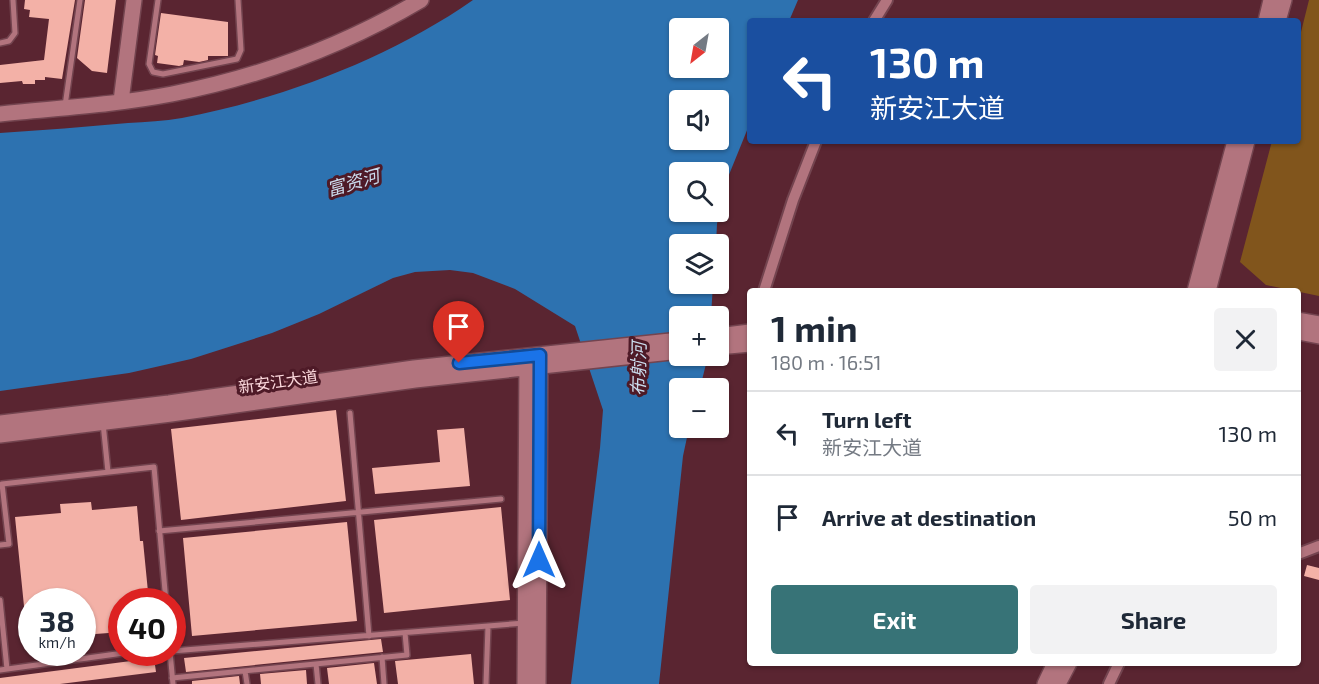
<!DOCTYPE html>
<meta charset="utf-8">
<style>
body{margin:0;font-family:"Exo 2","Noto Sans SC",sans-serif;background:#f2f2f3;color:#1f2937;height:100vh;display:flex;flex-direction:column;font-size:22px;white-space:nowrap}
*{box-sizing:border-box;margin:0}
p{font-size:20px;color:#747a83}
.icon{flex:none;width:33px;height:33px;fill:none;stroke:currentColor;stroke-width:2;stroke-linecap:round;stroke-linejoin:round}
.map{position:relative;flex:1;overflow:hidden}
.drawer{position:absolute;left:747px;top:288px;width:554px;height:378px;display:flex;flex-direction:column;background:#fff;border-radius:6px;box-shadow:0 2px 4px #0004}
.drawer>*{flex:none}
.banner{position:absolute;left:747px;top:18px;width:554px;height:126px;border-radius:6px;box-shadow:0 2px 4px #0004;background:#1a4fa0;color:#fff;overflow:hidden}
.needle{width:39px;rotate:211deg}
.controls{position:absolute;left:669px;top:18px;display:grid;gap:12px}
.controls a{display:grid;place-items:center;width:60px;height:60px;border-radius:6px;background:#fff;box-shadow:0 2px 4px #0004;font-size:30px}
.speed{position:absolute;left:18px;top:588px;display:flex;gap:12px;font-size:30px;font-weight:700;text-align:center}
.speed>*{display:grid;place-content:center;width:78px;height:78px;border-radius:50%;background:#fff;box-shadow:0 2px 4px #0004;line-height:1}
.speed small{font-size:15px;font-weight:400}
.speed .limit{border:9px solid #d22;background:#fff;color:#111}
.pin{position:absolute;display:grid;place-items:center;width:51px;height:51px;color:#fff;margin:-62px -26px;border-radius:50% 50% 50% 0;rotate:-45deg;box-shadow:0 0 6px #0007}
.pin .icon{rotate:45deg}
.me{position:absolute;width:66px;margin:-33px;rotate:0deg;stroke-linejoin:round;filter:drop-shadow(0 0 4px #0008)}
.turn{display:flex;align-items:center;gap:21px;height:126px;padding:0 24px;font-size:27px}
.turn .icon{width:78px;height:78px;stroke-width:2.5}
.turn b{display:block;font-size:42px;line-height:51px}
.round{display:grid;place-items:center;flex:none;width:63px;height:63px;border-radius:6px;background:#f2f2f3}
.summary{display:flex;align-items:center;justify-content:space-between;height:102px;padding:0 24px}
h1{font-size:36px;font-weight:700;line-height:45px}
.primary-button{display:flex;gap:12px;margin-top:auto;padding:12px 24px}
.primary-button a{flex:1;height:69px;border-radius:6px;background:#377377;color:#fff;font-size:24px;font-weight:700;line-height:69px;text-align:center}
.primary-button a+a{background:#f2f2f3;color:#1f2937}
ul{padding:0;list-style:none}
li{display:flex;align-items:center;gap:18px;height:84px;padding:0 24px;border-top:2px solid #e0e1e3}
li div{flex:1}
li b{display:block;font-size:22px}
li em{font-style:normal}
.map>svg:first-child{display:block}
.green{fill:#81551c}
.water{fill:#2d72b0;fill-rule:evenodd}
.building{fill:#f3b1a7}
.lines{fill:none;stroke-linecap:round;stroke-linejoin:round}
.lane-casing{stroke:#73444f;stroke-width:8}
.street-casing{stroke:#73444f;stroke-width:14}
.secondary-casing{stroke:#73444f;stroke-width:18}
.lane{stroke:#b2747e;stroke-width:5}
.street{stroke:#b2747e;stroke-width:10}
.secondary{stroke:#b2747e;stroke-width:15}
.route-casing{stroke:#114b97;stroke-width:15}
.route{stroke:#1a73e8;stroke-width:10}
.labels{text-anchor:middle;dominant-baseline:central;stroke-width:6;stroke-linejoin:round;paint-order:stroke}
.street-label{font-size:16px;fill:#fddade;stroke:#4e1a27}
.water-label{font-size:18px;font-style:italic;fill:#cbdced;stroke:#4e1a27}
</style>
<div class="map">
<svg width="1319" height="684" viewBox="0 0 1319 684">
<rect width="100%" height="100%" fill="#5a2531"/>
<path class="green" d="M 1309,0 L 1319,0 L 1319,296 L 1266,285 L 1240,262 L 1272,141 L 1298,141 L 1298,44 Z"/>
<path class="water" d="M 473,0 L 798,0 L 789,21 L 750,21 L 750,123 L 724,187 L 717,224 L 716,244 L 680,244 L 680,284 L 713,284 L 711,316 L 680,316 L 680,356 L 708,356 L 700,388 L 680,388 L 680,428 L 689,428 L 683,456 L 659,684 L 571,684 L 600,448 L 603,410 L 575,326 L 515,289 L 473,273 L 450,270 L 415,272 L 393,278 L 319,314 L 272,333 L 191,359 L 129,373 L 0,391 L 0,133 C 43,130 85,127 128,123 C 146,122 164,121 182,118 C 282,99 390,58 473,0 ZM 680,28 L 718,28 L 718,68 L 680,68 ZM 680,100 L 718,100 L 718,140 L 680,140 ZM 680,172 L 718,172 L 718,212 L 680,212 Z"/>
<path class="building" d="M 25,0 L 75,0 L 62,79 L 45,77 L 45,80 L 35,80 L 35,84 L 23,84 L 22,81 L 0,83 L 0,65 L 44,60 L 49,19 L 29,17 L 30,10 L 24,9 Z
M 85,0 L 116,0 L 107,73 L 92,71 L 77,58 Z
M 161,13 L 228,22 L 228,56 L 208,56 L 208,60 L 199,62 L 184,60 L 183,65 L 179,66 L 157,63 L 158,56 L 155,55 Z
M 336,410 L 346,501 L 181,520 L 171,429 Z
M 464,428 L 470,486 L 375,494 L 372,468 L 440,462 L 437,430 Z
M 91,502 L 92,510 L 137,506 L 140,541 L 143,541 L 149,602 L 122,602 L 122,632 L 82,635 L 82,602 L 32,602 L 32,626 L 26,626 L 15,517 L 61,513 L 60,504 Z
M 501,507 L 510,600 L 384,613 L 374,520 Z
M 347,522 L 357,621 L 192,636 L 183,538 Z
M 1307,565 L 1319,568 L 1319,580 L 1304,576 Z
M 381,639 L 383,652 L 186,672 L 184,658 Z
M 471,654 L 474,684 L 398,684 L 395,661 Z
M 154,658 L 156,672 L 60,684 L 0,684 L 0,678 Z
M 374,663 L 377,684 L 329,684 L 327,668 Z
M 306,670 L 307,684 L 261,684 L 260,674 Z
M 239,676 L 240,684 L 192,684 L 192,681 Z"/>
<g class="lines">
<defs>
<path id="lane" d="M 158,0 L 149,64 L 153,72 L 163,74 L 237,59 L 241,50 L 238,0
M 0,43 L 9,41 L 15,33 L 13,0
M 65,106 L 80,0
M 350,413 L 369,636
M 103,423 L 108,472
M 159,531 L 501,499
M 0,545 L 9,544 L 2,484 L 154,467 L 166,602
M 0,600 L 7,669
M 172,651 L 525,623
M 170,652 L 173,684
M 382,657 L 384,684
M 316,664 L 318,684
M 0,670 L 131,652
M 245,671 L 247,684
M 172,678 L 407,655 L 405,633
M 486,684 L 488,626"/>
<path id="street" d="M 874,21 L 887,0
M 764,291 L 793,200 L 816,141
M 1298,554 L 1319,546
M 1109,684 L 1119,663"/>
<path id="secondary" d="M 1266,21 L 1271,0
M 1278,21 L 1284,0
M 121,101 L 134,0
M 0,114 C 57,108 115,105 172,94 C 259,77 345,45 421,0
M 1195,291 L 1235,141
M 1208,291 L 1247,141
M 1298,320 L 1319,324
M 1298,332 L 1319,336
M 718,336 L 750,332
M 718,347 L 750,344
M 0,423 L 169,403 L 414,368 L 680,340
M 0,435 L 171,414 L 415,380 L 680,351
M 525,684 L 527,359
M 538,684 L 540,357
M 1045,684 L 1055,663
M 1058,684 L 1069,663"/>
</defs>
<use href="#lane" class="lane-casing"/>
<use href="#street" class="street-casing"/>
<use href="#secondary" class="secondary-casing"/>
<use href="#lane" class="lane"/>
<use href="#street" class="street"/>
<use href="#secondary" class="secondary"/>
</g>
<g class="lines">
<defs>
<path id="route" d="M 459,363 L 540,355 L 539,560"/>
</defs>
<use href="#route" class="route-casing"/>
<use href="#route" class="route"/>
</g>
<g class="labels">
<g class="street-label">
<text transform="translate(278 381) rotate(-8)">新安江大道</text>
</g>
<g class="water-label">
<text transform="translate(353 182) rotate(-16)">富资河</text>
<text transform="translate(638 369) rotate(-89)">布射河</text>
</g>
</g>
</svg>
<div class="controls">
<a><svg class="needle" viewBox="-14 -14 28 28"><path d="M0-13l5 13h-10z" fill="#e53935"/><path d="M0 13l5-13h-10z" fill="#747a83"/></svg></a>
<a><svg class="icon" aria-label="sound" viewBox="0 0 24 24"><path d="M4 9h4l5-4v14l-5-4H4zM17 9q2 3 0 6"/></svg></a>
<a><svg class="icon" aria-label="search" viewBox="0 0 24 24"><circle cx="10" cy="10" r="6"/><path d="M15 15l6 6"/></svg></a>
<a><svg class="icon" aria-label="layers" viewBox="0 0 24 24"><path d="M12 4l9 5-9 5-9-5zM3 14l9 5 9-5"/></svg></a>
<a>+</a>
<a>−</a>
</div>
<div class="speed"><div>38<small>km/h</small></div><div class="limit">40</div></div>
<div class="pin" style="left:459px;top:363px;background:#d93025"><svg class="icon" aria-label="arrive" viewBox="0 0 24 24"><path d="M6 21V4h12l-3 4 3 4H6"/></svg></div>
<svg class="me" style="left:539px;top:560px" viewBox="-20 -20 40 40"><path d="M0-17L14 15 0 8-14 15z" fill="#1a73e8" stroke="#fff" stroke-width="4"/></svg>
<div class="banner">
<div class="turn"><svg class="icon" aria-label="left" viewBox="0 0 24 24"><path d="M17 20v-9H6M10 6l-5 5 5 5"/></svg><div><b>130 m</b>新安江大道</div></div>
</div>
<section class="drawer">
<div class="summary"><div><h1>1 min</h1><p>180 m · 16:51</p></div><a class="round"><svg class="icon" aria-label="close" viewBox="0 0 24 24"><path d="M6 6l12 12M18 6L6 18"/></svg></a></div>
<ul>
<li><svg class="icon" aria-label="left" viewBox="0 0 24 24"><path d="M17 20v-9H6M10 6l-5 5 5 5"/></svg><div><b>Turn left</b><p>新安江大道</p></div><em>130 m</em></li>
<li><svg class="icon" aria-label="arrive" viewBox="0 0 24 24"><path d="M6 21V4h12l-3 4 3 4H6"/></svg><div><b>Arrive at destination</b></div><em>50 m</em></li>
</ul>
<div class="primary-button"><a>Exit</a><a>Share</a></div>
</section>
</div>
